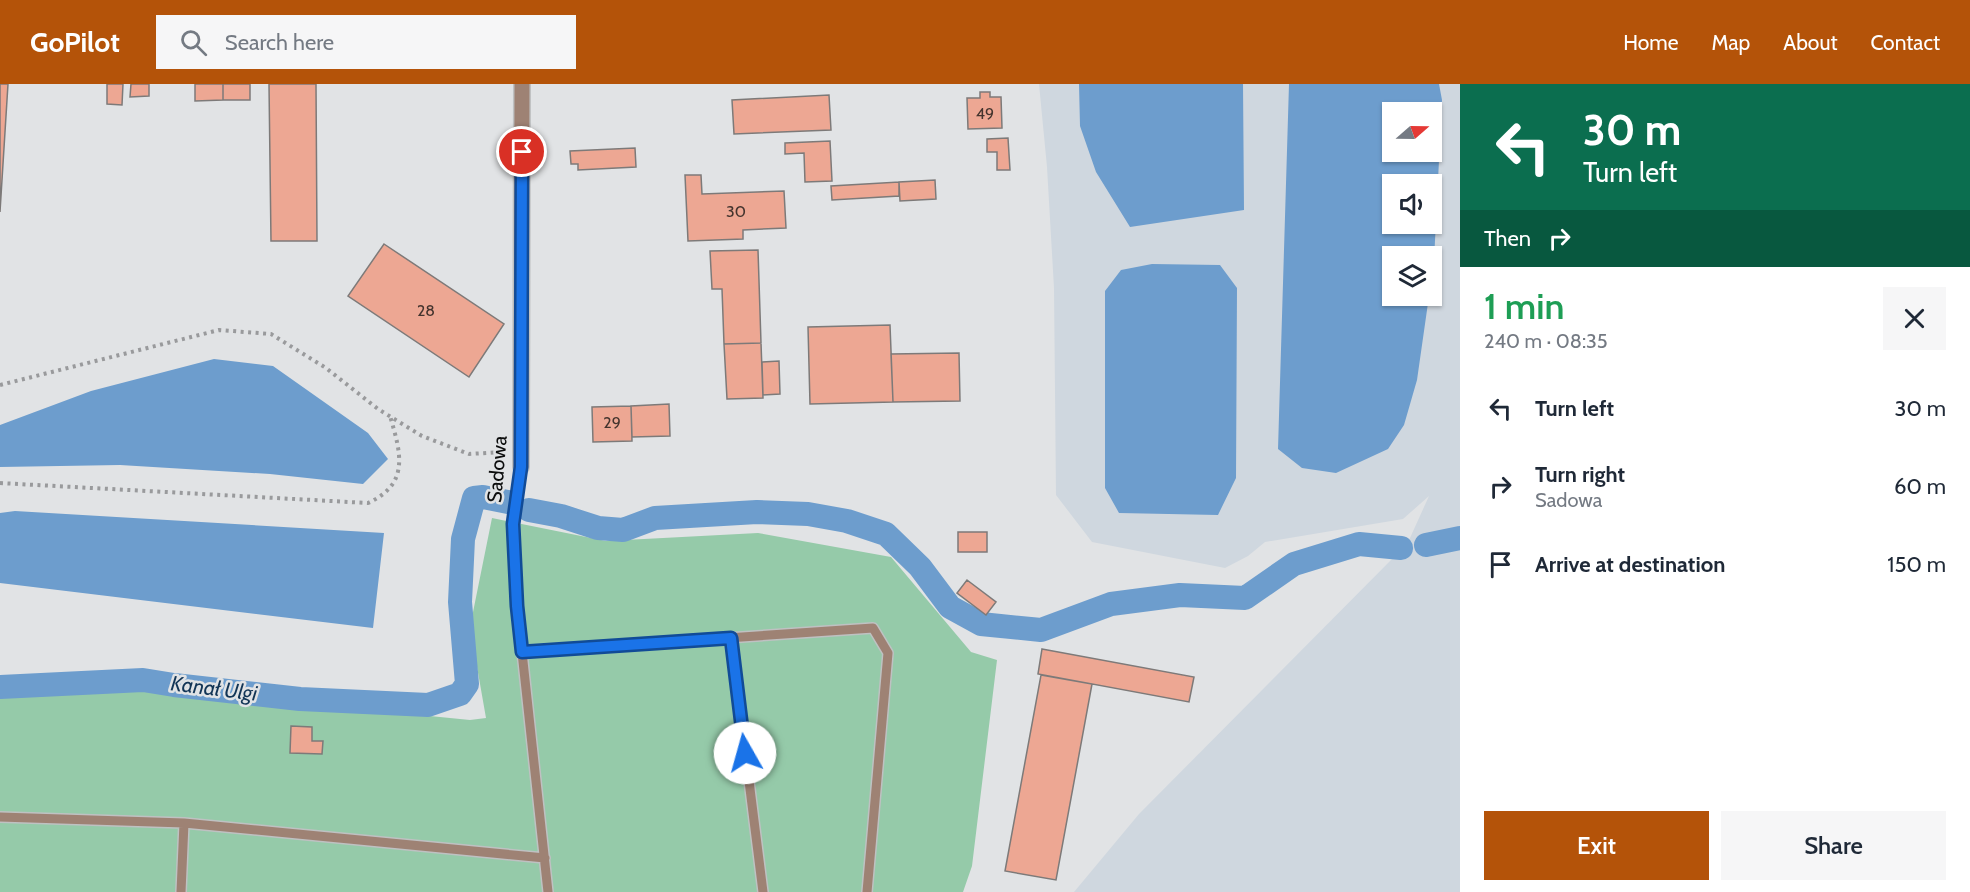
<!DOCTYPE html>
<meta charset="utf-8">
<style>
body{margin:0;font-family:Cabin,sans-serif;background:#f6f6f7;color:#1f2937;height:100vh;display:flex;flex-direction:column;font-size:22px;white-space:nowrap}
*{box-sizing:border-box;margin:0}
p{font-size:20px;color:#747a83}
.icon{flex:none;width:33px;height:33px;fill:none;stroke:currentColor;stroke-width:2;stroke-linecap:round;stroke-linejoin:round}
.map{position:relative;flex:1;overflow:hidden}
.side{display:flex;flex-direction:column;background:#fff;width:510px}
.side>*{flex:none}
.top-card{background:#0b6e4f;color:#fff;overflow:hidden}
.needle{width:39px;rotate:70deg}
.tools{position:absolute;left:1382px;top:18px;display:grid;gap:12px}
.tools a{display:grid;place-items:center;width:60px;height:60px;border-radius:0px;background:#fff;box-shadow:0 2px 4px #0004;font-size:30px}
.pin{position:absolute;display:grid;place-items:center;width:51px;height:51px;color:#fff;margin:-26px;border:3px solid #fff;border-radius:50%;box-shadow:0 2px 6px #0007}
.me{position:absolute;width:66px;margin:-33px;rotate:353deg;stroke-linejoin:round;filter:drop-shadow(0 0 4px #0008)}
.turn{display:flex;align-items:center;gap:21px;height:126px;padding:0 24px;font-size:27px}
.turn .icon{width:78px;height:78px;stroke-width:2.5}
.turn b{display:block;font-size:42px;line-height:51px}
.then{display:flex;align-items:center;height:57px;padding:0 24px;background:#0003;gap:12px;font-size:22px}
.round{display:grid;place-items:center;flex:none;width:63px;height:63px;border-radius:0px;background:#f6f6f7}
.head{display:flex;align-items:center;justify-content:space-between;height:102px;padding:0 24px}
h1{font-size:36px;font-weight:600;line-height:45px;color:#1e9e55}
.action{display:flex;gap:12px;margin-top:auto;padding:12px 24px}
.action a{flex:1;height:69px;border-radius:0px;background:#b45309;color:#fff;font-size:24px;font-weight:600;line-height:69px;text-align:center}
.action a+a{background:#f6f6f7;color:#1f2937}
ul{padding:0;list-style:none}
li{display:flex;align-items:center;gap:18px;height:78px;padding:0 24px}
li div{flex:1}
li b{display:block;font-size:22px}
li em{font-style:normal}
header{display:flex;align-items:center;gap:36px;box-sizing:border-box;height:84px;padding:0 30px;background:#b45309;color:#fff}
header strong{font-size:28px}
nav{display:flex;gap:33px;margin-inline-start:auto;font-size:21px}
.search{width:420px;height:54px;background:#f6f6f7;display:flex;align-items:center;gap:15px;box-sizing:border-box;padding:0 21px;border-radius:0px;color:#747a83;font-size:22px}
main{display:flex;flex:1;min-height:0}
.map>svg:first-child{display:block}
.built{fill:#cfd7df;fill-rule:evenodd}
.green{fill:#95caa9}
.water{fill:#6d9dcd;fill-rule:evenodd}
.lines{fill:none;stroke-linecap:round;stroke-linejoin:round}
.canal{stroke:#6d9dcd;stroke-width:24}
.building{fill:#eda793;stroke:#7d7a79;stroke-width:1.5}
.lane-casing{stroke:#bfc1c2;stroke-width:12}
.street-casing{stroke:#bfc1c2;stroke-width:18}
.path{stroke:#999a9c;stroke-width:4;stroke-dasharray:3 4.5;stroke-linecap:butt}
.lane{stroke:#9e8274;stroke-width:9}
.street{stroke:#9e8274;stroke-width:15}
.route-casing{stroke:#114b97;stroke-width:15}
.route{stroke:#1a73e8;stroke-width:10}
.labels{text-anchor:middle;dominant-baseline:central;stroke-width:5;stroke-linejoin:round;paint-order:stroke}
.number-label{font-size:16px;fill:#44342e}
.street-label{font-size:20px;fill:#0c0d0d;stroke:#e1e3e5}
.water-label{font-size:21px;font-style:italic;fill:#123556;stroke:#e1e3e5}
</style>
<header>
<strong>GoPilot</strong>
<div class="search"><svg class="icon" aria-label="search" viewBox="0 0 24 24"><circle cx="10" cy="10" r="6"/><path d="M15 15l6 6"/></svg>Search here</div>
<nav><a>Home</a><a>Map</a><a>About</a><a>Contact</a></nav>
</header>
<main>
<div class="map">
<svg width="1460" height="808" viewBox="0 0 1460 808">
<rect width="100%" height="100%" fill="#e1e3e5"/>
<path class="built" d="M 1039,0 L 1460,0 L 1460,808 L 1074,808 L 1139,730 L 1393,474 L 1410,454 L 1429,412 L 1403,435 L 1265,458 L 1248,472 L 1225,484 L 1092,458 L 1056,411 L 1054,204 L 1047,83 ZM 1392,28 L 1431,28 L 1431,68 L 1392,68 ZM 1392,100 L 1431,100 L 1431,140 L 1392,140 ZM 1392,172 L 1431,172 L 1431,212 L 1392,212 Z"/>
<path class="green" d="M 492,434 L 606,457 L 758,449 L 891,473 L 971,568 L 997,576 L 972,782 L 963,808 L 0,808 L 0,606 L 144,601 L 229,612 L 470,636 L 486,634 L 470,543 Z"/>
<path class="water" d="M 1079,0 L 1243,0 L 1244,126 L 1130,143 L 1096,88 L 1080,42 Z
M 1289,0 L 1439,0 L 1442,16 L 1434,177 L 1431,198 L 1431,172 L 1392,172 L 1392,212 L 1429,212 L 1417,296 L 1404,341 L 1388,365 L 1336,389 L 1302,384 L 1278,365 ZM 1431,28 L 1431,68 L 1392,68 L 1392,28 ZM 1431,100 L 1431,140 L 1392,140 L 1392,100 Z
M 1152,180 L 1220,181 L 1237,204 L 1236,394 L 1218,431 L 1119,429 L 1105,404 L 1105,207 L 1121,186 Z
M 214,275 L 273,282 L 368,349 L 388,375 L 363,400 L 270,390 L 120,381 L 0,383 L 0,341 L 91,307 Z
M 15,427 L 384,449 L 373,544 L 0,499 L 0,429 Z"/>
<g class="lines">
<path class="canal" d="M 529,426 L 561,432 L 598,444 L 623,446 L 655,434 L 757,428 L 808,430 L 847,437 L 886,450 L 920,483 L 950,523 L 981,540 L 1041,546 L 1111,520 L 1180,511 L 1245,514 L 1294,480 L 1359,460 L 1401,464
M 1426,461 L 1460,454
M 0,603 L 143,596 L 174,601 L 300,615 L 428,621 L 460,610 L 467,600 L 460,518 L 463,455 L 474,414 L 483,413 L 508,418"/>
</g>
<path class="building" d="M 0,0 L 8,0 L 0,128 Z
M 107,0 L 123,0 L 122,21 L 107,20 Z
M 131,0 L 149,0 L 149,12 L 130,13 Z
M 195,0 L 223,0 L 223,16 L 195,17 Z
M 223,0 L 250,0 L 250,16 L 223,16 Z
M 269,0 L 316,0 L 317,157 L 271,157 Z
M 980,8 L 990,8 L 990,13 L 1001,13 L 1002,44 L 968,45 L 967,14 L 980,14 Z
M 829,11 L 831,46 L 734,50 L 732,16 Z
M 1008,54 L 1010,86 L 997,86 L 997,68 L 987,68 L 987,55 Z
M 830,57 L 832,97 L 805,98 L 804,69 L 785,70 L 785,59 Z
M 635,64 L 636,83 L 578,86 L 578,80 L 571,80 L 570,67 Z
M 685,91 L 701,91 L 702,110 L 784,107 L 786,144 L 743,146 L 743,155 L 688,157 Z
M 935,96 L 936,115 L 900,117 L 899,98 Z
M 899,98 L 899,112 L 832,116 L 831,102 Z
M 384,160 L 504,240 L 469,293 L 348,212 Z
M 758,166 L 761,259 L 724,260 L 722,205 L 712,205 L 710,167 Z
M 890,241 L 893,318 L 810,320 L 808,243 Z
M 761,259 L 763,314 L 727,315 L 724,260 Z
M 959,269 L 960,317 L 893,318 L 891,270 Z
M 779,277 L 780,310 L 763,311 L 762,278 Z
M 669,320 L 670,352 L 632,353 L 631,322 Z
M 631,322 L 632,357 L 593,358 L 592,323 Z
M 958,448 L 987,448 L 987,468 L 958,468 Z
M 967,496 L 996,518 L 986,531 L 957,509 Z
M 1042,565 L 1194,593 L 1189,618 L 1038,590 Z
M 1041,591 L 1092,600 L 1056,796 L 1005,787 Z
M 291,642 L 312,643 L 312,657 L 323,657 L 322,670 L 290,669 Z"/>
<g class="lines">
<defs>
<path id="lane" d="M 521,383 L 513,440 L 517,522 L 548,808
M 731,554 L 763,808
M 522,568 L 873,544 L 888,569 L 867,808
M 0,733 L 184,739 L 181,808
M 184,739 L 545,774"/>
<path id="street" d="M 521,383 L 522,0"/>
</defs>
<use href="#lane" class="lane-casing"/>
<use href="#street" class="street-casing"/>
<path class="path" d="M 0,301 L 219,246 L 271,250 L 326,284 L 378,325 L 422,352 L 469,370 L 503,368
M 0,399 L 368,419 C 410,400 401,369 390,332"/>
<use href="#lane" class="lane"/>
<use href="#street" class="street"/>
</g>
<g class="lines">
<defs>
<path id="route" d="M 522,68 L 521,383 L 513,440 L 517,522 L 522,568 L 731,554 L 745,669"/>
</defs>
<use href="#route" class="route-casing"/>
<use href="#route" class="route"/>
</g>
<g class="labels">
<g class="number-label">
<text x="985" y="29">49</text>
<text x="736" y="127">30</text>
<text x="426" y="226">28</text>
<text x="612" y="338">29</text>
</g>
<g class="street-label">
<text transform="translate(497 385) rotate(-85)">Sadowa</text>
</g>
<g class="water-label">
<text transform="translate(214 604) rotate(7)">Kanał Ulgi</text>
</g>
</g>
</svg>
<div class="tools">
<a><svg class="needle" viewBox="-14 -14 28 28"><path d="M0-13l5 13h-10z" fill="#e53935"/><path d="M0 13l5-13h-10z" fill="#747a83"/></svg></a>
<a><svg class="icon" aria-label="sound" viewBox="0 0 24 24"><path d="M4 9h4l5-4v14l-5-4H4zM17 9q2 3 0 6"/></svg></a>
<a><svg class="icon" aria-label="layers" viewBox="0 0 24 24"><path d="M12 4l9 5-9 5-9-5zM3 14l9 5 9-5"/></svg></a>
</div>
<div class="pin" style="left:522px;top:68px;background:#d93025"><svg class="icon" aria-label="arrive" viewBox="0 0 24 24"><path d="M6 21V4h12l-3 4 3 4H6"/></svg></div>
<svg class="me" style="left:745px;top:669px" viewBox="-20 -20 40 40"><circle r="19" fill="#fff"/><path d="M0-13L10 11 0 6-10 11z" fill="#1a73e8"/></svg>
</div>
<section class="side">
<div class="top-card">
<div class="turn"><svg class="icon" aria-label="left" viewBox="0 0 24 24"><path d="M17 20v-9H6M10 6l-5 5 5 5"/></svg><div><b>30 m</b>Turn left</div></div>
<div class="then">Then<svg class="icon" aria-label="right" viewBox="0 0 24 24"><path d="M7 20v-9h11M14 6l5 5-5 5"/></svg></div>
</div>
<div class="head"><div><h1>1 min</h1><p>240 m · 08:35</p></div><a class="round"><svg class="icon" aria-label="close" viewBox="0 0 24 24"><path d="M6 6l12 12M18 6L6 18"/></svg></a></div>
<ul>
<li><svg class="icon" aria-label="left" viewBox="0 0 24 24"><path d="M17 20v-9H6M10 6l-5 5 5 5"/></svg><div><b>Turn left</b></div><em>30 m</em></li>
<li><svg class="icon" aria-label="right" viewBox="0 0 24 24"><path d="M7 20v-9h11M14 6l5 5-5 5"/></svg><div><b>Turn right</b><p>Sadowa</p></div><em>60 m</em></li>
<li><svg class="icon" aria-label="arrive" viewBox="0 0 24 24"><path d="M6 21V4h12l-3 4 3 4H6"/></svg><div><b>Arrive at destination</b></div><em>150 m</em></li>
</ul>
<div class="action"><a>Exit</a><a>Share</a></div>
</section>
</main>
